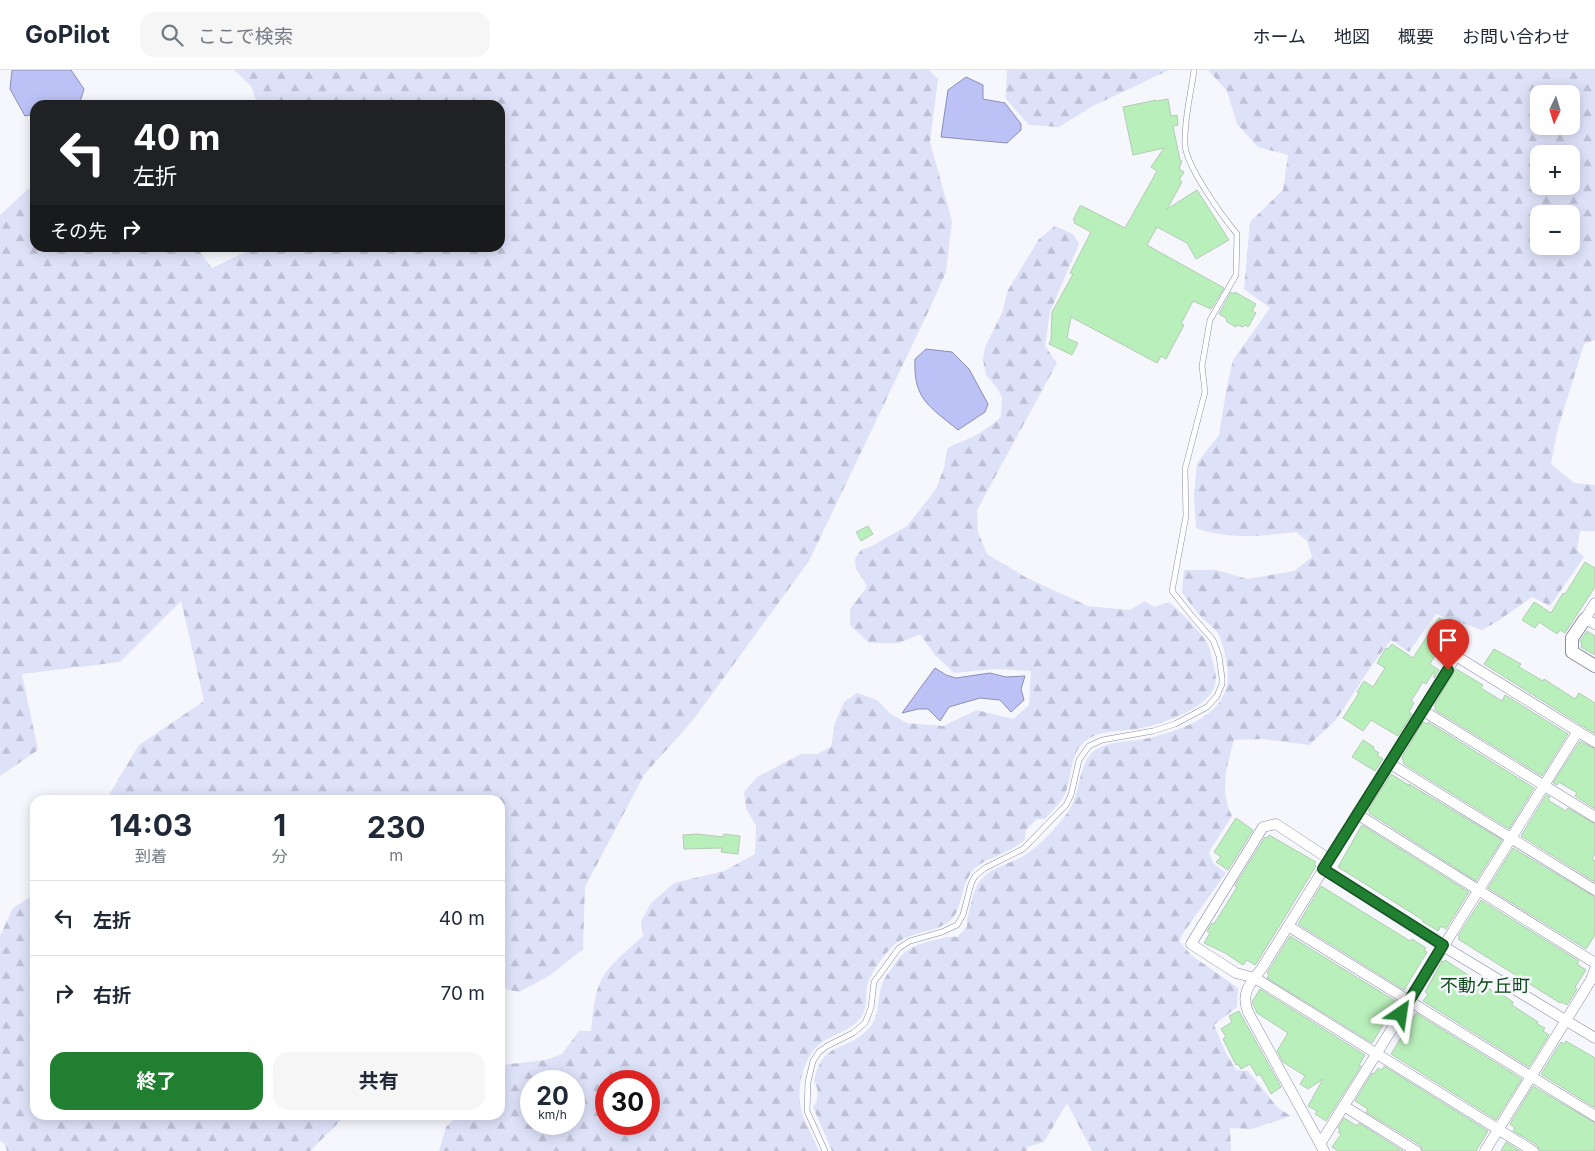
<!DOCTYPE html>
<html lang="ja">
<meta charset="utf-8">
<style>
body{margin:0;font-family:Inter,"Noto Sans JP",sans-serif;background:#f6f6f7;color:#1f2937;height:100vh;display:flex;flex-direction:column;font-size:19px;white-space:nowrap}
*{box-sizing:border-box;margin:0}
p{font-size:16px;color:#747a83}
.icon{flex:none;width:28px;height:28px;fill:none;stroke:currentColor;stroke-width:2;stroke-linecap:round;stroke-linejoin:round}
.map{position:relative;flex:1;overflow:hidden}
.drawer{position:absolute;left:30px;top:725px;width:475px;height:325px;display:flex;flex-direction:column;background:#fff;border-radius:15px;box-shadow:0 2px 12px #0003}
.drawer>*{flex:none}
.guide{position:absolute;left:30px;top:30px;width:475px;height:152px;border-radius:15px;box-shadow:0 2px 12px #0003;background:#202124;color:#fff;overflow:hidden}
.needle{width:32px;rotate:184deg}
.tools{position:absolute;left:1530px;top:15px;display:grid;gap:10px}
.tools a{display:grid;place-items:center;width:50px;height:50px;border-radius:10px;background:#fff;box-shadow:0 2px 12px #0003;font-size:25px}
.speed{position:absolute;left:520px;top:1000px;display:flex;gap:10px;font-size:25px;font-weight:700;text-align:center}
.speed>*{display:grid;place-content:center;width:65px;height:65px;border-radius:50%;background:#fff;box-shadow:0 2px 12px #0003;line-height:1}
.speed small{font-size:12px;font-weight:400}
.speed .limit{border:8px solid #d22;background:#fff;color:#111}
.pin{position:absolute;display:grid;place-items:center;width:42px;height:42px;color:#fff;margin:-51px -21px;border-radius:50% 50% 50% 0;rotate:-45deg;box-shadow:0 0 5px #0007}
.pin .icon{rotate:45deg}
.me{position:absolute;width:55px;margin:-28px;rotate:32deg;stroke-linejoin:round;filter:drop-shadow(0 0 4px #0008)}
.turn{display:flex;align-items:center;gap:18px;height:105px;padding:0 20px;font-size:22px}
.turn .icon{width:65px;height:65px;stroke-width:2.5}
.turn b{display:block;font-size:35px;line-height:42px}
.then{display:flex;align-items:center;height:48px;padding:0 20px;background:#0003;gap:10px;font-size:19px}
.eta{display:flex;justify-content:space-evenly;align-items:center;height:85px;text-align:center}
.eta b{font-size:30px;font-weight:700;line-height:35px}
.primary-button{display:flex;gap:10px;margin-top:auto;padding:10px 20px}
.primary-button a{flex:1;height:58px;border-radius:15px;background:#207f30;color:#fff;font-size:20px;font-weight:700;line-height:58px;text-align:center}
.primary-button a+a{background:#f6f6f7;color:#1f2937}
ul{padding:0;list-style:none}
li{display:flex;align-items:center;gap:15px;height:75px;padding:0 20px;border-top:1px solid #e0e1e3}
li div{flex:1}
li b{display:block;font-size:19px}
li em{font-style:normal}
header{display:flex;align-items:center;gap:30px;box-sizing:border-box;height:70px;padding:0 25px;background:#fff;border-bottom:1px solid #e0e1e3}
header strong{font-size:24px}
nav{display:flex;gap:28px;margin-inline-start:auto;font-size:18px}
.search{width:350px;height:45px;background:#f6f6f7;display:flex;align-items:center;gap:12px;box-sizing:border-box;padding:0 18px;border-radius:15px;color:#747a83;font-size:19px}
.map>svg:first-child{display:block}
.forest{fill:url(#forest-firs);fill-rule:evenodd}
.water{fill:#bcc2f6;stroke:#8a8fb6}
.building{fill:#b9efba;stroke:#b4cbb5}
.lines{fill:none;stroke-linecap:round;stroke-linejoin:round}
.service-casing{stroke:#898ca7;stroke-width:6}
.minor-casing{stroke:#898ca7;stroke-width:11}
.tertiary-casing{stroke:#898ca7;stroke-width:14}
.service{stroke:#fff;stroke-width:5}
.minor{stroke:#fff;stroke-width:10}
.tertiary{stroke:#fff;stroke-width:12}
.route-casing{stroke:#15531f;stroke-width:12}
.route{stroke:#207f30;stroke-width:9}
.labels{text-anchor:middle;dominant-baseline:central;stroke-width:5;stroke-linejoin:round;paint-order:stroke}
.neighbourhood-label{font-size:18px;fill:#0e4a18;stroke:#f6f7fd}
</style>
<header>
<strong>GoPilot</strong>
<div class="search"><svg class="icon" aria-label="search" viewBox="0 0 24 24"><circle cx="10" cy="10" r="6"/><path d="M15 15l6 6"/></svg>ここで検索</div>
<nav><a>ホーム</a><a>地図</a><a>概要</a><a>お問い合わせ</a></nav>
</header>
<div class="map">
<svg width="1595" height="1081" viewBox="0 0 1595 1081">
<defs>
<pattern id="forest-firs" width="22" height="20" patternUnits="userSpaceOnUse" patternTransform="scale(1.25)"><rect width="22" height="20" fill="#dee2f9"/><path d="M5 1l3.5 6h-7zM16 11l3.5 6h-7z" fill="#bec1d5"/></pattern>
</defs>
<rect width="100%" height="100%" fill="#f6f7fd"/>
<path class="forest" d="M 234,0 L 929,0 L 938,9 L 930,72 L 952,151 L 946,202 L 930,238 L 809,491 L 693,650 L 644,705 L 585,817 L 583,879 L 549,906 L 519,922 L 500,918 L 500,730 L 106,730 L 139,675 L 204,631 L 181,531 L 120,592 L 22,604 L 38,680 L 0,706 L 0,145 L 28,119 L 35,117 L 35,178 L 197,178 L 212,198 L 254,178 L 500,178 L 500,35 L 258,35 L 251,16 Z
M 1007,0 L 1169,0 L 1091,37 L 1059,57 L 1029,55 L 1006,29 Z
M 1208,0 L 1595,0 L 1595,270 L 1584,274 L 1557,362 L 1551,394 L 1574,413 L 1595,415 L 1595,461 L 1580,461 L 1577,480 L 1584,487 L 1550,536 L 1532,527 L 1498,551 L 1482,560 L 1436,544 L 1409,582 L 1391,570 L 1372,595 L 1336,650 L 1309,675 L 1262,669 L 1234,670 C 1227,696 1219,721 1232,746 L 1209,782 L 1213,793 L 1226,803 L 1184,862 L 1179,871 L 1191,885 L 1238,918 L 1237,937 L 1214,955 L 1226,983 L 1236,1000 L 1248,1001 L 1278,1038 L 1291,1046 L 1252,1059 L 1230,1058 L 1231,1081 L 1092,1081 L 1067,1033 L 1044,1072 L 1027,1077 L 1027,1081 L 832,1081 L 813,1037 C 819,1028 819,1020 814,1011 C 824,968 847,983 869,958 C 880,946 877,929 882,914 C 884,908 888,903 892,898 C 905,878 912,876 935,870 C 943,868 948,866 957,867 L 967,857 L 967,850 C 970,840 973,819 980,811 C 991,797 1011,794 1025,785 C 1039,776 1058,756 1068,742 C 1081,724 1078,689 1097,679 C 1112,670 1133,672 1149,668 C 1187,658 1235,643 1227,594 C 1225,585 1223,574 1219,565 C 1214,557 1204,551 1198,543 C 1192,537 1187,529 1182,522 L 1184,500 L 1217,500 L 1247,509 L 1294,501 L 1312,487 L 1307,471 L 1296,462 C 1263,466 1228,470 1196,458 L 1194,425 L 1197,393 L 1219,365 L 1227,316 L 1233,290 L 1270,238 L 1244,219 L 1250,152 L 1283,120 L 1288,85 L 1258,77 L 1237,54 L 1227,21 ZM 1539,24 L 1571,24 L 1571,56 L 1539,56 ZM 1539,84 L 1571,84 L 1571,116 L 1539,116 ZM 1539,144 L 1571,144 L 1571,176 L 1539,176 Z
M 1055,156 L 1073,164 L 1079,174 L 1050,242 L 1045,276 L 1057,293 L 977,440 L 978,462 L 987,484 L 1027,508 L 1088,536 L 1130,540 L 1145,531 L 1154,537 L 1169,532 C 1182,543 1196,557 1206,571 C 1210,576 1211,586 1213,592 C 1215,600 1217,607 1215,615 C 1209,638 1164,653 1142,658 C 1125,662 1102,659 1087,670 C 1070,681 1072,705 1066,722 C 1062,732 1052,741 1045,749 L 1037,749 L 1026,760 L 1025,770 C 1021,773 1017,776 1013,778 C 999,787 981,789 971,803 C 960,818 963,839 950,851 C 938,862 911,861 894,875 C 885,883 870,904 867,916 C 866,926 867,937 862,946 C 854,959 837,963 824,971 C 803,984 795,1020 802,1043 C 806,1056 814,1068 819,1081 L 439,1081 L 446,1057 L 459,1045 L 500,1045 L 500,995 L 546,990 L 562,984 L 579,961 L 591,961 C 593,943 594,921 604,905 C 614,890 630,878 643,866 L 641,851 L 651,833 L 674,813 L 724,801 L 755,784 L 756,756 L 746,738 L 744,722 L 757,707 L 801,684 L 817,684 L 831,677 L 835,653 L 844,632 L 857,623 L 877,630 L 891,644 L 907,653 L 943,656 L 977,640 L 1013,649 L 1029,635 L 1031,601 L 995,599 L 954,603 L 935,585 L 920,564 L 899,573 L 869,573 L 850,555 L 850,539 L 867,517 L 859,502 L 856,500 L 855,488 L 861,480 L 870,477 L 907,456 L 936,419 L 944,398 L 947,379 C 955,373 961,372 970,368 C 981,363 992,355 1001,347 L 1002,328 L 997,318 L 986,305 L 983,289 L 985,277 L 1002,243 L 1008,220 L 1039,169 ZM 574,1011 L 574,1054 L 531,1054 L 531,1011 ZM 649,1011 L 649,1054 L 606,1054 L 606,1011 Z
M 35,824 L 35,1045 L 346,1045 L 310,1081 L 7,1081 L 4,1073 L 0,1071 L 0,866 L 13,838 Z"/>
<path class="water" d="M 12,0 L 71,0 L 84,19 L 79,35 L 35,35 L 35,44 L 25,46 L 10,19 Z
M 966,7 L 983,15 L 983,29 L 1005,33 L 1021,54 L 1021,60 L 1007,73 L 941,67 L 948,20 Z
M 926,279 L 952,282 L 969,299 L 988,334 L 985,342 L 958,360 C 929,336 913,329 915,289 Z
M 935,598 L 946,605 L 956,608 L 990,603 L 1006,607 L 1025,606 L 1021,619 L 1024,630 L 1011,642 L 1000,630 L 980,628 L 949,637 L 940,651 L 928,639 L 918,639 L 902,643 Z"/>
<path class="building" d="M 1168,29 L 1171,46 L 1177,45 L 1178,55 L 1173,56 L 1180,90 L 1182,91 L 1179,99 L 1184,102 L 1179,110 L 1182,112 L 1167,139 L 1197,120 L 1229,170 L 1196,189 L 1187,173 L 1157,157 L 1147,175 L 1224,218 L 1211,239 L 1193,231 L 1181,254 L 1184,255 L 1166,289 L 1161,286 L 1157,293 L 1071,247 L 1067,268 L 1078,273 L 1072,285 L 1049,274 L 1051,269 L 1052,242 L 1073,204 L 1070,203 L 1091,162 L 1074,153 L 1075,151 L 1073,150 L 1080,136 L 1082,136 L 1125,158 L 1157,101 L 1151,97 L 1164,78 L 1133,85 L 1123,37 L 1156,30 L 1157,31 Z
M 1231,222 L 1234,224 L 1235,222 L 1256,234 L 1252,241 L 1256,243 L 1248,257 L 1245,255 L 1243,257 L 1237,255 L 1236,257 L 1227,252 L 1226,248 L 1219,244 Z
M 868,456 L 873,464 L 861,471 L 856,462 Z
M 1585,492 L 1595,498 L 1595,517 L 1565,563 L 1560,560 L 1557,564 L 1539,552 L 1535,558 L 1522,550 L 1534,532 L 1551,543 L 1563,523 L 1565,524 Z
M 1439,548 L 1446,552 L 1447,550 L 1464,560 L 1456,573 L 1453,571 L 1451,574 L 1444,570 L 1430,594 L 1439,600 L 1434,608 L 1434,601 L 1426,614 L 1423,612 L 1411,631 L 1414,633 L 1409,642 L 1412,644 L 1398,666 L 1371,650 L 1363,661 L 1343,648 L 1359,623 L 1357,622 L 1364,611 L 1373,617 L 1385,598 L 1377,593 L 1386,578 L 1388,579 L 1392,574 L 1413,588 Z
M 1587,561 L 1595,566 L 1595,585 L 1581,577 L 1582,574 L 1580,571 Z
M 1494,579 L 1521,594 L 1519,597 L 1543,611 L 1544,609 L 1575,629 L 1579,623 L 1595,633 L 1595,664 L 1484,594 Z
M 1456,599 L 1483,615 L 1481,618 L 1502,631 L 1505,625 L 1568,664 L 1542,706 L 1435,640 L 1435,634 Z
M 1423,652 L 1427,654 L 1428,652 L 1534,718 L 1509,759 L 1404,694 L 1402,687 Z
M 1363,670 L 1374,677 L 1373,679 L 1379,683 L 1377,685 L 1383,689 L 1375,701 L 1352,687 Z
M 1580,671 L 1595,679 L 1595,739 L 1575,726 L 1577,723 L 1559,712 L 1557,715 L 1553,713 Z
M 1391,704 L 1410,716 L 1409,714 L 1502,770 L 1476,811 L 1369,743 L 1370,741 L 1368,740 Z
M 1546,725 L 1550,727 L 1548,730 L 1566,741 L 1568,738 L 1595,754 L 1595,784 L 1592,789 L 1595,791 L 1595,812 L 1521,766 Z
M 1236,748 L 1253,760 L 1228,800 L 1216,792 L 1221,787 L 1214,782 Z
M 1362,755 L 1469,822 L 1446,859 L 1441,856 L 1438,861 L 1422,851 L 1423,850 L 1338,797 Z
M 697,764 L 723,767 L 724,764 L 740,766 L 738,784 L 721,782 L 722,778 L 684,779 L 683,765 Z
M 1269,765 L 1316,792 L 1314,794 L 1316,796 L 1256,894 L 1255,895 L 1247,890 L 1243,895 L 1225,883 L 1204,873 L 1210,863 L 1207,861 L 1212,853 L 1214,854 L 1237,817 L 1235,816 L 1237,812 L 1265,767 L 1267,768 Z
M 1513,778 L 1595,827 L 1595,865 L 1586,879 L 1488,818 Z
M 1321,816 L 1410,871 L 1412,869 L 1426,878 L 1424,880 L 1427,882 L 1404,920 L 1298,854 Z
M 1481,830 L 1579,891 L 1577,894 L 1586,900 L 1575,917 L 1577,919 L 1567,935 L 1561,932 L 1560,933 L 1458,869 L 1460,867 L 1458,866 Z
M 1290,866 L 1397,932 L 1372,973 L 1267,908 L 1269,905 L 1267,903 Z
M 1445,890 L 1499,925 L 1500,923 L 1513,932 L 1512,935 L 1538,952 L 1537,954 L 1545,958 L 1543,961 L 1549,965 L 1529,997 L 1423,931 L 1428,924 L 1425,922 L 1442,891 L 1444,892 Z
M 1260,919 L 1365,985 L 1359,995 L 1361,996 L 1326,1051 L 1315,1044 L 1317,1041 L 1308,1036 L 1323,1009 L 1308,1019 L 1300,1014 L 1305,1006 L 1283,992 L 1277,981 L 1288,963 L 1257,943 L 1252,932 Z
M 1239,941 L 1281,1017 L 1271,1024 L 1260,1004 L 1257,1006 L 1250,994 L 1241,999 L 1238,994 L 1236,995 L 1223,969 L 1226,967 L 1221,959 L 1232,952 L 1229,946 Z
M 1416,943 L 1522,1009 L 1496,1050 L 1391,984 Z
M 1566,971 L 1595,988 L 1595,1038 L 1541,1004 L 1561,972 L 1564,974 Z
M 1384,996 L 1488,1061 L 1476,1081 L 1423,1081 L 1420,1075 L 1366,1042 L 1368,1039 L 1355,1031 L 1372,1003 L 1374,1004 L 1378,998 L 1382,1000 Z
M 1533,1016 L 1595,1053 L 1595,1081 L 1540,1081 L 1537,1075 L 1513,1061 L 1515,1058 L 1510,1054 Z
M 1344,1048 L 1357,1056 L 1359,1053 L 1403,1081 L 1338,1081 L 1332,1077 L 1341,1064 L 1338,1062 L 1340,1060 L 1338,1058 Z
M 1506,1072 L 1520,1081 L 1501,1081 Z"/>
<g class="lines">
<defs>
<path id="service" d="M 825,1081 L 807,1041 L 808,1012 L 813,991 L 819,982 L 827,976 L 853,963 L 865,953 L 871,938 L 874,912 L 899,878 L 910,871 L 942,862 L 957,855 L 963,845 L 971,814 L 975,806 L 985,798 L 1023,779 L 1066,735 L 1071,725 L 1079,690 L 1089,676 L 1102,670 L 1153,661 L 1175,654 L 1207,637 L 1217,626 L 1222,614 L 1222,608 L 1219,586 L 1213,570 L 1192,546 L 1172,521 L 1186,446 L 1185,399 L 1205,322 L 1202,296 L 1210,250 L 1236,205 L 1237,164 C 1223,147 1185,95 1185,74 C 1184,49 1191,24 1194,0"/>
<path id="minor" d="M 1595,533 L 1585,549 L 1595,554
M 1422,640 L 1595,747
M 1389,693 L 1595,820
M 1357,744 L 1595,893
M 1329,789 L 1276,754 L 1263,757 L 1191,874 L 1236,903 L 1255,908 L 1533,1081
M 1323,799 L 1443,876 L 1595,968
M 1288,856 L 1595,1046
M 1344,1036 L 1416,1081
M 1320,1074 L 1578,661
M 1324,1081 L 1248,942 C 1240,922 1251,913 1262,898 L 1456,586 L 1595,672
M 1485,1081 L 1573,939 L 1591,910 L 1595,899"/>
<path id="tertiary" d="M 1585,549 L 1572,568 L 1572,582 L 1595,596"/>
</defs>
<use href="#service" class="service-casing"/>
<use href="#minor" class="minor-casing"/>
<use href="#tertiary" class="tertiary-casing"/>
<use href="#service" class="service"/>
<use href="#minor" class="minor"/>
<use href="#tertiary" class="tertiary"/>
</g>
<g class="lines">
<defs>
<path id="route" d="M 1401,944 L 1443,875 L 1323,799 L 1448,600"/>
</defs>
<use href="#route" class="route-casing"/>
<use href="#route" class="route"/>
</g>
<g class="labels">
<g class="neighbourhood-label">
<text x="1485" y="915">不動ケ丘町</text>
</g>
</g>
</svg>
<div class="tools">
<a><svg class="needle" viewBox="-14 -14 28 28"><path d="M0-13l5 13h-10z" fill="#e53935"/><path d="M0 13l5-13h-10z" fill="#747a83"/></svg></a>
<a>+</a>
<a>−</a>
</div>
<div class="speed"><div>20<small>km/h</small></div><div class="limit">30</div></div>
<div class="pin" style="left:1448px;top:600px;background:#d93025"><svg class="icon" aria-label="arrive" viewBox="0 0 24 24"><path d="M6 21V4h12l-3 4 3 4H6"/></svg></div>
<svg class="me" style="left:1401px;top:944px" viewBox="-20 -20 40 40"><path d="M0-17L14 15 0 8-14 15z" fill="#207f30" stroke="#fff" stroke-width="4"/></svg>
<div class="guide">
<div class="turn"><svg class="icon" aria-label="left" viewBox="0 0 24 24"><path d="M17 20v-9H6M10 6l-5 5 5 5"/></svg><div><b>40 m</b>左折</div></div>
<div class="then">その先<svg class="icon" aria-label="right" viewBox="0 0 24 24"><path d="M7 20v-9h11M14 6l5 5-5 5"/></svg></div>
</div>
<section class="drawer">
<div class="eta">
<div><b>14:03</b><p>到着</p></div>
<div><b>1</b><p>分</p></div>
<div><b>230</b><p>m</p></div>
</div>
<ul>
<li><svg class="icon" aria-label="left" viewBox="0 0 24 24"><path d="M17 20v-9H6M10 6l-5 5 5 5"/></svg><div><b>左折</b></div><em>40 m</em></li>
<li><svg class="icon" aria-label="right" viewBox="0 0 24 24"><path d="M7 20v-9h11M14 6l5 5-5 5"/></svg><div><b>右折</b></div><em>70 m</em></li>
</ul>
<div class="primary-button"><a>終了</a><a>共有</a></div>
</section>
</div>
